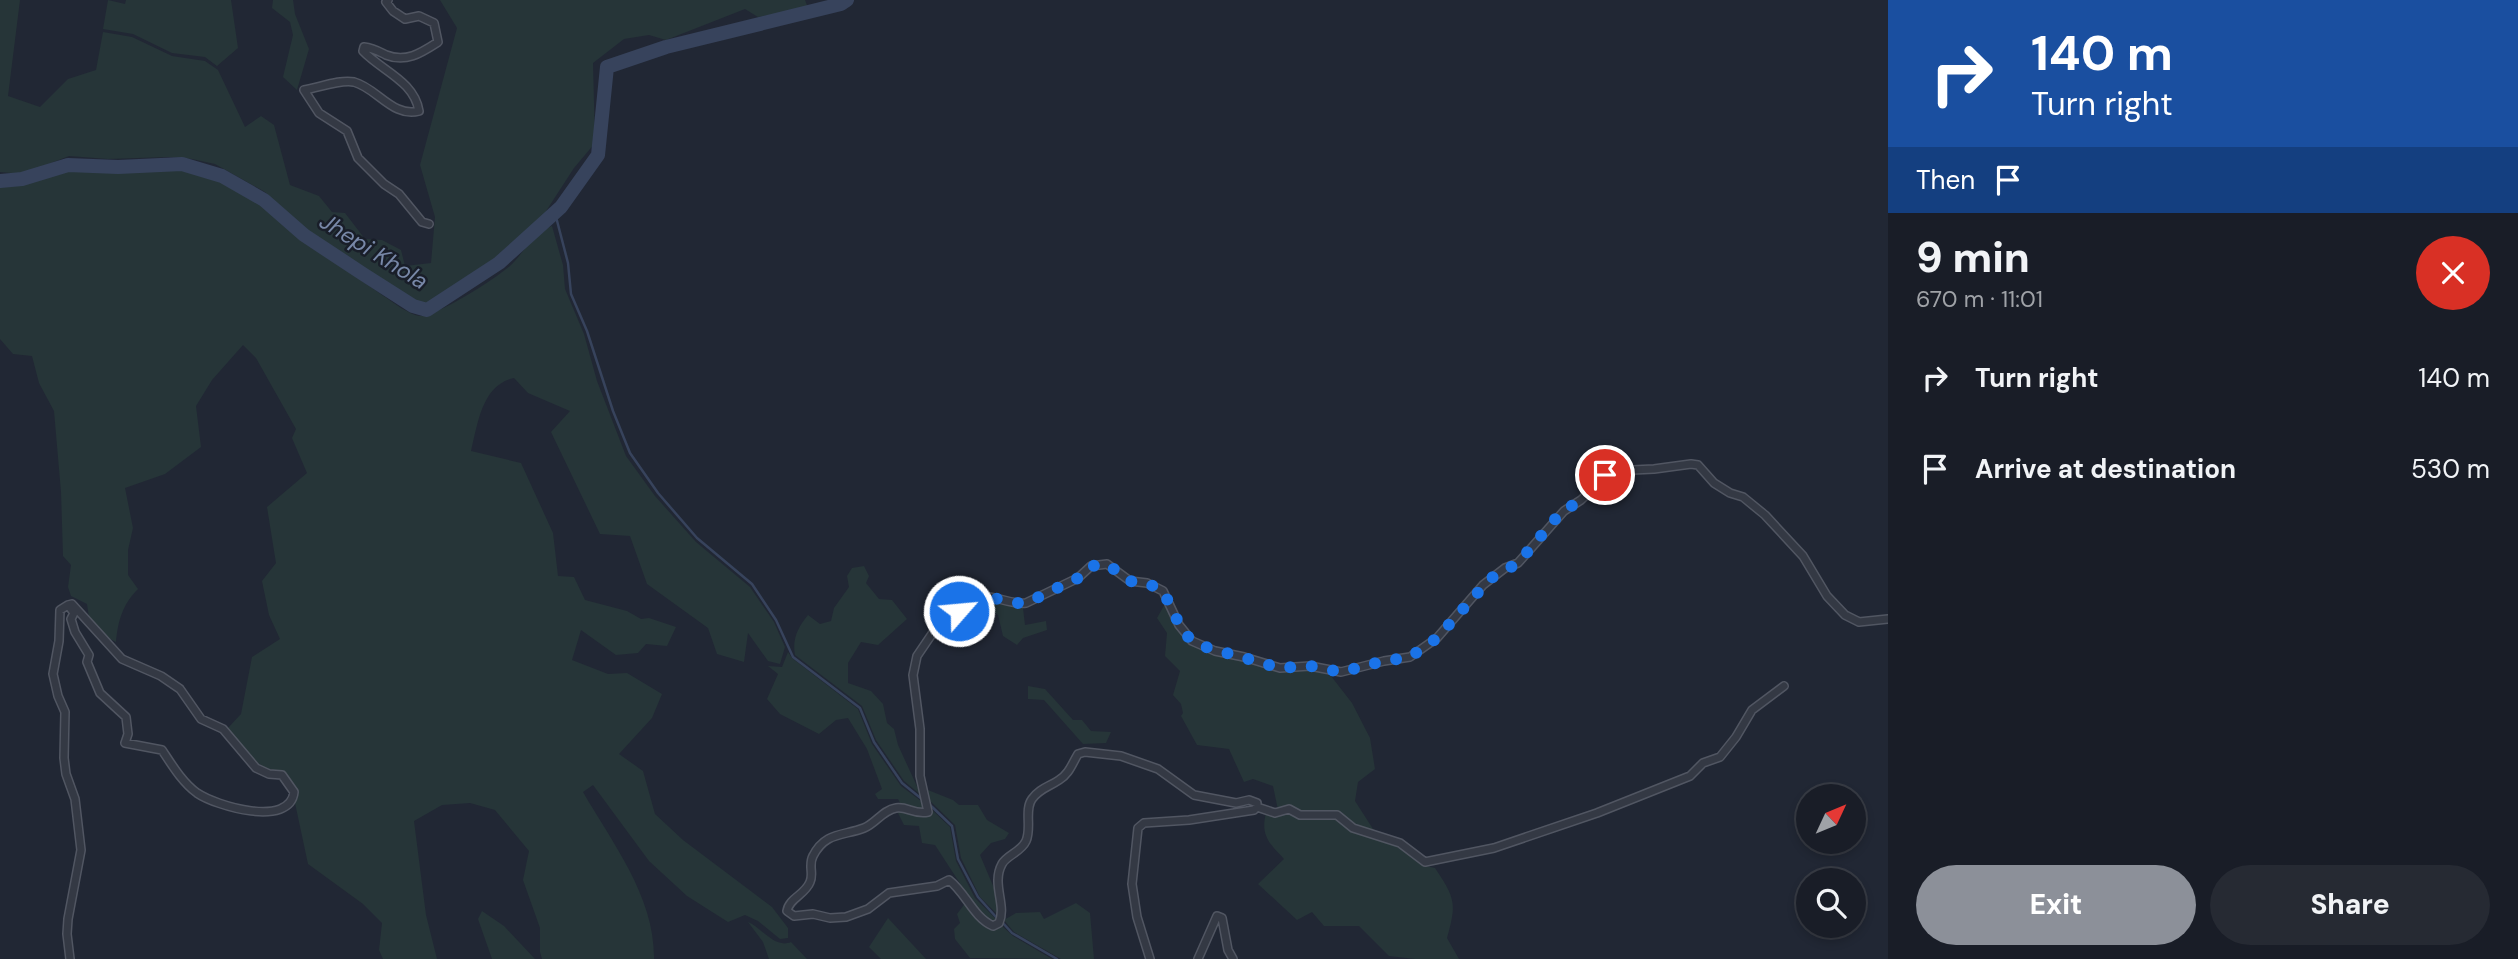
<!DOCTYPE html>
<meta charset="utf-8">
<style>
body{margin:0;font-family:"DM Sans",sans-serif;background:#262a33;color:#f1f3f6;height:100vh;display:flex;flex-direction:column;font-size:26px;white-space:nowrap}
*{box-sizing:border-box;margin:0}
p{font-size:23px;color:#9fa2a7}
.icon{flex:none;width:38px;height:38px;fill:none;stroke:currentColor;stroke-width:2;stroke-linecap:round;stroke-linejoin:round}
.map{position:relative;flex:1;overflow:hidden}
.sheet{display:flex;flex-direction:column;background:#191d27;width:630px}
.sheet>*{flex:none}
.banner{background:#1a4fa0;color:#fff;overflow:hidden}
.needle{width:46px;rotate:46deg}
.tools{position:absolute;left:1796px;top:784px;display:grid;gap:14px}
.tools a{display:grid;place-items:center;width:70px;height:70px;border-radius:50%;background:#191d27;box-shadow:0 4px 10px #0003,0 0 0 2px #373b44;font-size:35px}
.pin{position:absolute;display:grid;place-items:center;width:60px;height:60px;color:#fff;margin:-30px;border:4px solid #fff;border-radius:50%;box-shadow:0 2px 7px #0007}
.me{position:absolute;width:77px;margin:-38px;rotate:63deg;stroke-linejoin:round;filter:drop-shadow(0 0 5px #0008)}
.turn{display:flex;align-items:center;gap:24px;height:147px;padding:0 28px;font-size:32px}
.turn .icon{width:91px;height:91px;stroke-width:2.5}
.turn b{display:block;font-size:49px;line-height:60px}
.then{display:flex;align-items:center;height:66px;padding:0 28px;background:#0003;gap:14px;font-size:26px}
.round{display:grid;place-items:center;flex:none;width:74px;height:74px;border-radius:37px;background:#262a33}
.head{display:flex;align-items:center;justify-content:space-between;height:119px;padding:0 28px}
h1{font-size:42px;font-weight:800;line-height:52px}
.primary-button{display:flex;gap:14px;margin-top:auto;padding:14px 28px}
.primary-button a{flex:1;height:80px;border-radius:42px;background:#8c9099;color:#fff;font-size:28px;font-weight:800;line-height:80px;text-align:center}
.primary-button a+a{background:#262a33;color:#f1f3f6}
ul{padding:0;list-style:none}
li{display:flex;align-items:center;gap:21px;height:91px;padding:0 28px}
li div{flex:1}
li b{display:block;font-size:26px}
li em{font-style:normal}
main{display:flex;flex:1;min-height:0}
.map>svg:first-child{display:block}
.green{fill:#263538}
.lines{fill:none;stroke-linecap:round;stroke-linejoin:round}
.stream{stroke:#37435c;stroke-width:2.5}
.river{stroke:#37435c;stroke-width:14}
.minor-casing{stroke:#515662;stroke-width:10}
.minor{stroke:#343944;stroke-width:7}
.route{stroke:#1a73e8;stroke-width:12;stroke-dasharray:0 21.6}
.labels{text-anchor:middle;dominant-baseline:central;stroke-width:5;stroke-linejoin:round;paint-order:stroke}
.water-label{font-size:23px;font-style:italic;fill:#7888a8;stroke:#191e29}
</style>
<main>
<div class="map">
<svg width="1888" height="959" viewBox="0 0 1888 959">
<rect width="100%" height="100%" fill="#212734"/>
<path class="green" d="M 0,0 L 20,0 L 8,96 L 40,107 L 68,79 L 96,70 L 103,32 L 132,37 L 172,56 L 205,61 L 218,70 L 245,127 L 261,116 L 274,125 L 290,185 L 319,196 L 332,212 L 345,213 L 365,239 L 382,240 L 401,250 L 405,266 L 431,263 L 435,217 L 420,165 L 457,28 L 440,0 L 805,0 L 808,8 L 758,17 L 745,9 L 666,40 L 649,35 L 624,39 L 593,63 L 595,143 L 574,168 L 537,225 L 493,262 L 458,282 L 427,305 L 406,296 L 306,231 L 265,192 L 215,164 L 192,159 L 168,157 L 108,159 L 69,156 L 23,174 L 0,172 Z
M 108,0 L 125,4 L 126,0 L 231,0 L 238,48 L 217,66 L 205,57 L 172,53 L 133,34 L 103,29 Z
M 273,0 L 293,0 L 295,14 L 309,49 L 297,90 L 283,77 L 293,35 L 290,22 L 272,8 Z
M 186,168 L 220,181 L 253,199 L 304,241 L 401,308 C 407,311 414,316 421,316 C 441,314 493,280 510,266 C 524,253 533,232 552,226 L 563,265 L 565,289 L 584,334 L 597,381 L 626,456 L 655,496 L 696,542 L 750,587 L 774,622 L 785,647 L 780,664 L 768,661 L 748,633 L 744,662 L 717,654 L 708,628 L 647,584 L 630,536 L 600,534 L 551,432 L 570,411 L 528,393 L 514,378 C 482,385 478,423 471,451 L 521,463 L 553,533 L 558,576 L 574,577 L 585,600 L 627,611 L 641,619 L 649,618 L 676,627 L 667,646 L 646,644 L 638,653 L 616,655 L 581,630 L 572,660 L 608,674 L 627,673 L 662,694 L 652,718 L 619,754 L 643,771 L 655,814 L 683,840 L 772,907 L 788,928 L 788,938 L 780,939 L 758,921 L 745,915 L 728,922 L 687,896 L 649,861 L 593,785 L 583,792 C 613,844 655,897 654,959 L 542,959 L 540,952 L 540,928 L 523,880 L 529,851 L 495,810 L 470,803 L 442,805 L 414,821 L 426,915 L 437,959 L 383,959 L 379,950 L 382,923 L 363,904 L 308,864 L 295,803 L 297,788 L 284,772 C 253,769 246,750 227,729 L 241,714 L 252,657 L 280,639 L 269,615 L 262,581 L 276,563 L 267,507 L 307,473 L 292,438 L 296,429 L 256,358 L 243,345 L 212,380 L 196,406 L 201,447 L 165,474 L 125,488 L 133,528 L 128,550 L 128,575 L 138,589 C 123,604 118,620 116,642 L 108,638 L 89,617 L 87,604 L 71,596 L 68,587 L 71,565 L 63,556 L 61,492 L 54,411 L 39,383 L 32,356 L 13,354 L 0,339 L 0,183 L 25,183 L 70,171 L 115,173 Z
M 864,566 L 869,576 L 866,583 L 879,599 L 892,600 L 907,619 L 878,645 L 861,642 L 848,663 L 848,683 L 871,691 L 883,704 L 887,723 L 894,729 L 898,745 L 921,795 L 904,781 L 876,740 L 862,706 L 795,655 C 792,639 798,627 808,615 L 820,624 L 831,621 L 834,608 L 849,587 L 847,576 L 852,568 Z
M 991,599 L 1023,608 L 1025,625 L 1046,621 L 1047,630 L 1023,638 L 1017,645 L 1003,636 L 998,615 L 979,600 Z
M 1166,602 L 1183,635 L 1262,667 L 1279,671 L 1310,669 L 1331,676 L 1352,703 L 1370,738 L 1375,769 L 1358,782 L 1355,801 L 1375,832 L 1355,826 L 1337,813 L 1301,814 L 1278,810 L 1273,786 L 1253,779 L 1244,782 L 1229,749 L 1197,745 L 1181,716 L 1183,713 L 1181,704 L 1173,695 L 1180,671 L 1165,656 L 1167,633 L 1157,618 Z
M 788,652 L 792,658 L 858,709 L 872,744 L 901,786 L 925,804 L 926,811 L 902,807 L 898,799 L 878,799 L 875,794 L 882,789 L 867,749 L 848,718 L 836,720 L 819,734 L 780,714 L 767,699 L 778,674 L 768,666 L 782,667 Z
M 1028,686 L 1045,689 L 1073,720 L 1082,720 L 1091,731 L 1111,732 L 1106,743 L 1083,744 L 1044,700 L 1028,699 Z
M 928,790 L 953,800 L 959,805 L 978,805 L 987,820 L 1009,833 L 1005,839 L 991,843 L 980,855 L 994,888 L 999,916 L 980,897 L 961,858 L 955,825 L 929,800 Z
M 930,808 L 950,827 L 956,861 L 975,898 L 998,921 L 993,923 L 978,911 L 935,845 L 922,843 L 919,826 L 904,825 L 897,811 L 921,816 L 930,814 Z
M 1288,812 L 1336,818 L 1402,847 L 1412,854 L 1422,865 L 1435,868 C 1455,898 1457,903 1447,938 L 1459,959 L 1415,959 L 1389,956 L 1359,926 L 1324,926 L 1312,912 L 1297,920 L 1258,884 L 1284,859 C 1270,844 1260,836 1266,813 L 1276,817 Z
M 966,902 L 993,928 L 1002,926 L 1013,936 L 1052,959 L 970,958 L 955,939 L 954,929 L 960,923 L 957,914 Z
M 1076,903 L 1090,913 L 1094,959 L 1061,959 L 1014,932 L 1004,920 L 1016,913 L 1040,912 L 1044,919 Z
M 482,911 L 504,926 L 535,959 L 492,959 L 478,919 Z
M 888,918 L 926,959 L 881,959 L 869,947 Z
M 748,922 C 762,928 775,949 791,942 L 807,959 L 769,959 L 763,942 Z"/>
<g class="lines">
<path class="stream" d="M 555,213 L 568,263 L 571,294 L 587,331 L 613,411 L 630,453 L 658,493 L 697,538 L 752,584 L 776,620 L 793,657 L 860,708 L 874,742 L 902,783 L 923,800
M 929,804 L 952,826 L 958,859 L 978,897 L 997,918
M 1002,922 L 1012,933 L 1057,959"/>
<path class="river" d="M 0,181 L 22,179 L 68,165 L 118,167 L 182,164 L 222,176 L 264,200 L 304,235 L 363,274 L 413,306 L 427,310 L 499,263 L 561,207 L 598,155 L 607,67 L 666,47 L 841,4 L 847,0"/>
<defs>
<path id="minor" d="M 388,0 L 386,2 L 393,11 L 405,19 L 419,16 L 434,23 L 438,42 C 421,53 406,63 386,55 C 378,51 373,48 364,47 L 363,51 C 382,71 414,81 419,111 C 393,118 377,88 354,82 C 340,79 318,88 304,90 L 319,113 L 347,131 L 358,158 L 384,184 L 399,194 L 422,222 L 429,224
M 72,604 L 122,659 L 161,676 L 180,689 L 201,719 L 223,729 L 256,768 L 269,774 L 282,775 L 294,792 C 290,828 216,806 197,793 C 182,782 172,765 162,750 L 125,743 L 128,734 L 126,717 L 100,693 L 87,662 L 89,655 L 75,632 L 71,619 L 74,613 L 68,605 Z
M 68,605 L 60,610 L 59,641 L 53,674 L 58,696 L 65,712 L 64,758 L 66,774 L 75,799 L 81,850 L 68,919 L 67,934 L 70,959
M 1257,807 L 1275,813 L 1289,809 L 1300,815 L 1337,815 L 1353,828 L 1400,843 L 1425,862 L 1494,848 L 1597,813 L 1690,776 L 1703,763 L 1720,757 L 1736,737 L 1752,710 L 1784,686
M 1150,959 L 1137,917 L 1132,884 L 1138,828 L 1144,823 L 1189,820 L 1254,810 L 1257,807 L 1257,803 L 1249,800 L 1236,803 L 1194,795 L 1158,769 L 1121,756 L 1085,752 L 1078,754 C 1072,764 1069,774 1059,780 C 1049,787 1040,788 1032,799 C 1024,810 1032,828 1026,841 C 1021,852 1007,855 1002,864 C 991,884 1007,905 999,923 L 993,926 C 973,917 966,893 949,880 L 937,886 L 889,893 L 868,909 L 846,917 L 830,918 L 813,914 L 794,916 L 787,911 C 789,898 805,895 810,882 C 814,874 808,865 813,856 C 825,832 843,836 864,828 C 875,824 883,810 896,808 C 907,806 914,815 928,812 L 920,776 L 920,729 L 913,675 L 917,656 L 936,628 L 978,596 C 995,595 1011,605 1026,603 L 1078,578 L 1091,566 L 1107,564 L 1130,581 L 1147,583 L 1163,591 L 1179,625 L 1192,641 L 1215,651 L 1244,657 L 1280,668 L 1310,666 L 1341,672 L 1384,661 L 1410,657 L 1437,638 L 1483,585 L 1505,568 L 1518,563 L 1564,511 L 1581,500 L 1611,471 L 1654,469 L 1691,464 L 1698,465 L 1714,483 L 1730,493 L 1743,497 L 1765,515 L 1803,556 L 1827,596 L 1845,615 L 1859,622 L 1888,619
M 1198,959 L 1217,916 L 1222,918 L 1228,950 L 1233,959"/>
</defs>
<use href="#minor" class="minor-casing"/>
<use href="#minor" class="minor"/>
</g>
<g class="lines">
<path class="route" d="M 959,611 L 978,596 C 994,596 1012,605 1026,603 L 1078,578 L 1091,566 L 1107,564 L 1130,581 L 1147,583 L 1163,591 L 1184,634 L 1202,646 L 1280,668 L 1310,666 L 1341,672 L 1384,661 L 1410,657 L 1437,638 L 1491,578 L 1518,563 L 1557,517 L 1581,499 L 1605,475"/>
</g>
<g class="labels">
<g class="water-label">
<text transform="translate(374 251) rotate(32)">Jhepi Khola</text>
</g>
</g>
</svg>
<div class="tools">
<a><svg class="needle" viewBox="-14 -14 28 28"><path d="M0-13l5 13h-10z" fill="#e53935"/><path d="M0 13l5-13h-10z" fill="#9fa2a7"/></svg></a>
<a><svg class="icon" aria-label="search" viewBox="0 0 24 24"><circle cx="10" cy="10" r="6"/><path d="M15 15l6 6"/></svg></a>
</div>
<div class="pin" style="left:1605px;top:475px;background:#d93025"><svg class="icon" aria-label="arrive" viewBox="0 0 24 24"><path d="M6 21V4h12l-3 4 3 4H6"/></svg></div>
<svg class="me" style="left:959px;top:611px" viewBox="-20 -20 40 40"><circle r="17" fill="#1a73e8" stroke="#fff" stroke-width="3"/><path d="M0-11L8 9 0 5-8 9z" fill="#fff"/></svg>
</div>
<section class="sheet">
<div class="banner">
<div class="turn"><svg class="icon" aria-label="right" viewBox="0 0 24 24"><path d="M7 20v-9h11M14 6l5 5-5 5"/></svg><div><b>140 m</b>Turn right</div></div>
<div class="then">Then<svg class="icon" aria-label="arrive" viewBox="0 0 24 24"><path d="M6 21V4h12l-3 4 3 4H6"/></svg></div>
</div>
<div class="head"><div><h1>9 min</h1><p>670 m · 11:01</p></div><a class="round" style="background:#d93025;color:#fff"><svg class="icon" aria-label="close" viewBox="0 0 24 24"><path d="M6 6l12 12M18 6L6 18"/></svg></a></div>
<ul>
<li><svg class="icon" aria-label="right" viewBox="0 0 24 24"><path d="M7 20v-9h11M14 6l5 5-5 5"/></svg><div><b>Turn right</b></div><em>140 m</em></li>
<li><svg class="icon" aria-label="arrive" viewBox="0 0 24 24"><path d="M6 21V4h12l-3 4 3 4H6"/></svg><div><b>Arrive at destination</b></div><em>530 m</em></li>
</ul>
<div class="primary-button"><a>Exit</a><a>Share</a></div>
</section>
</main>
